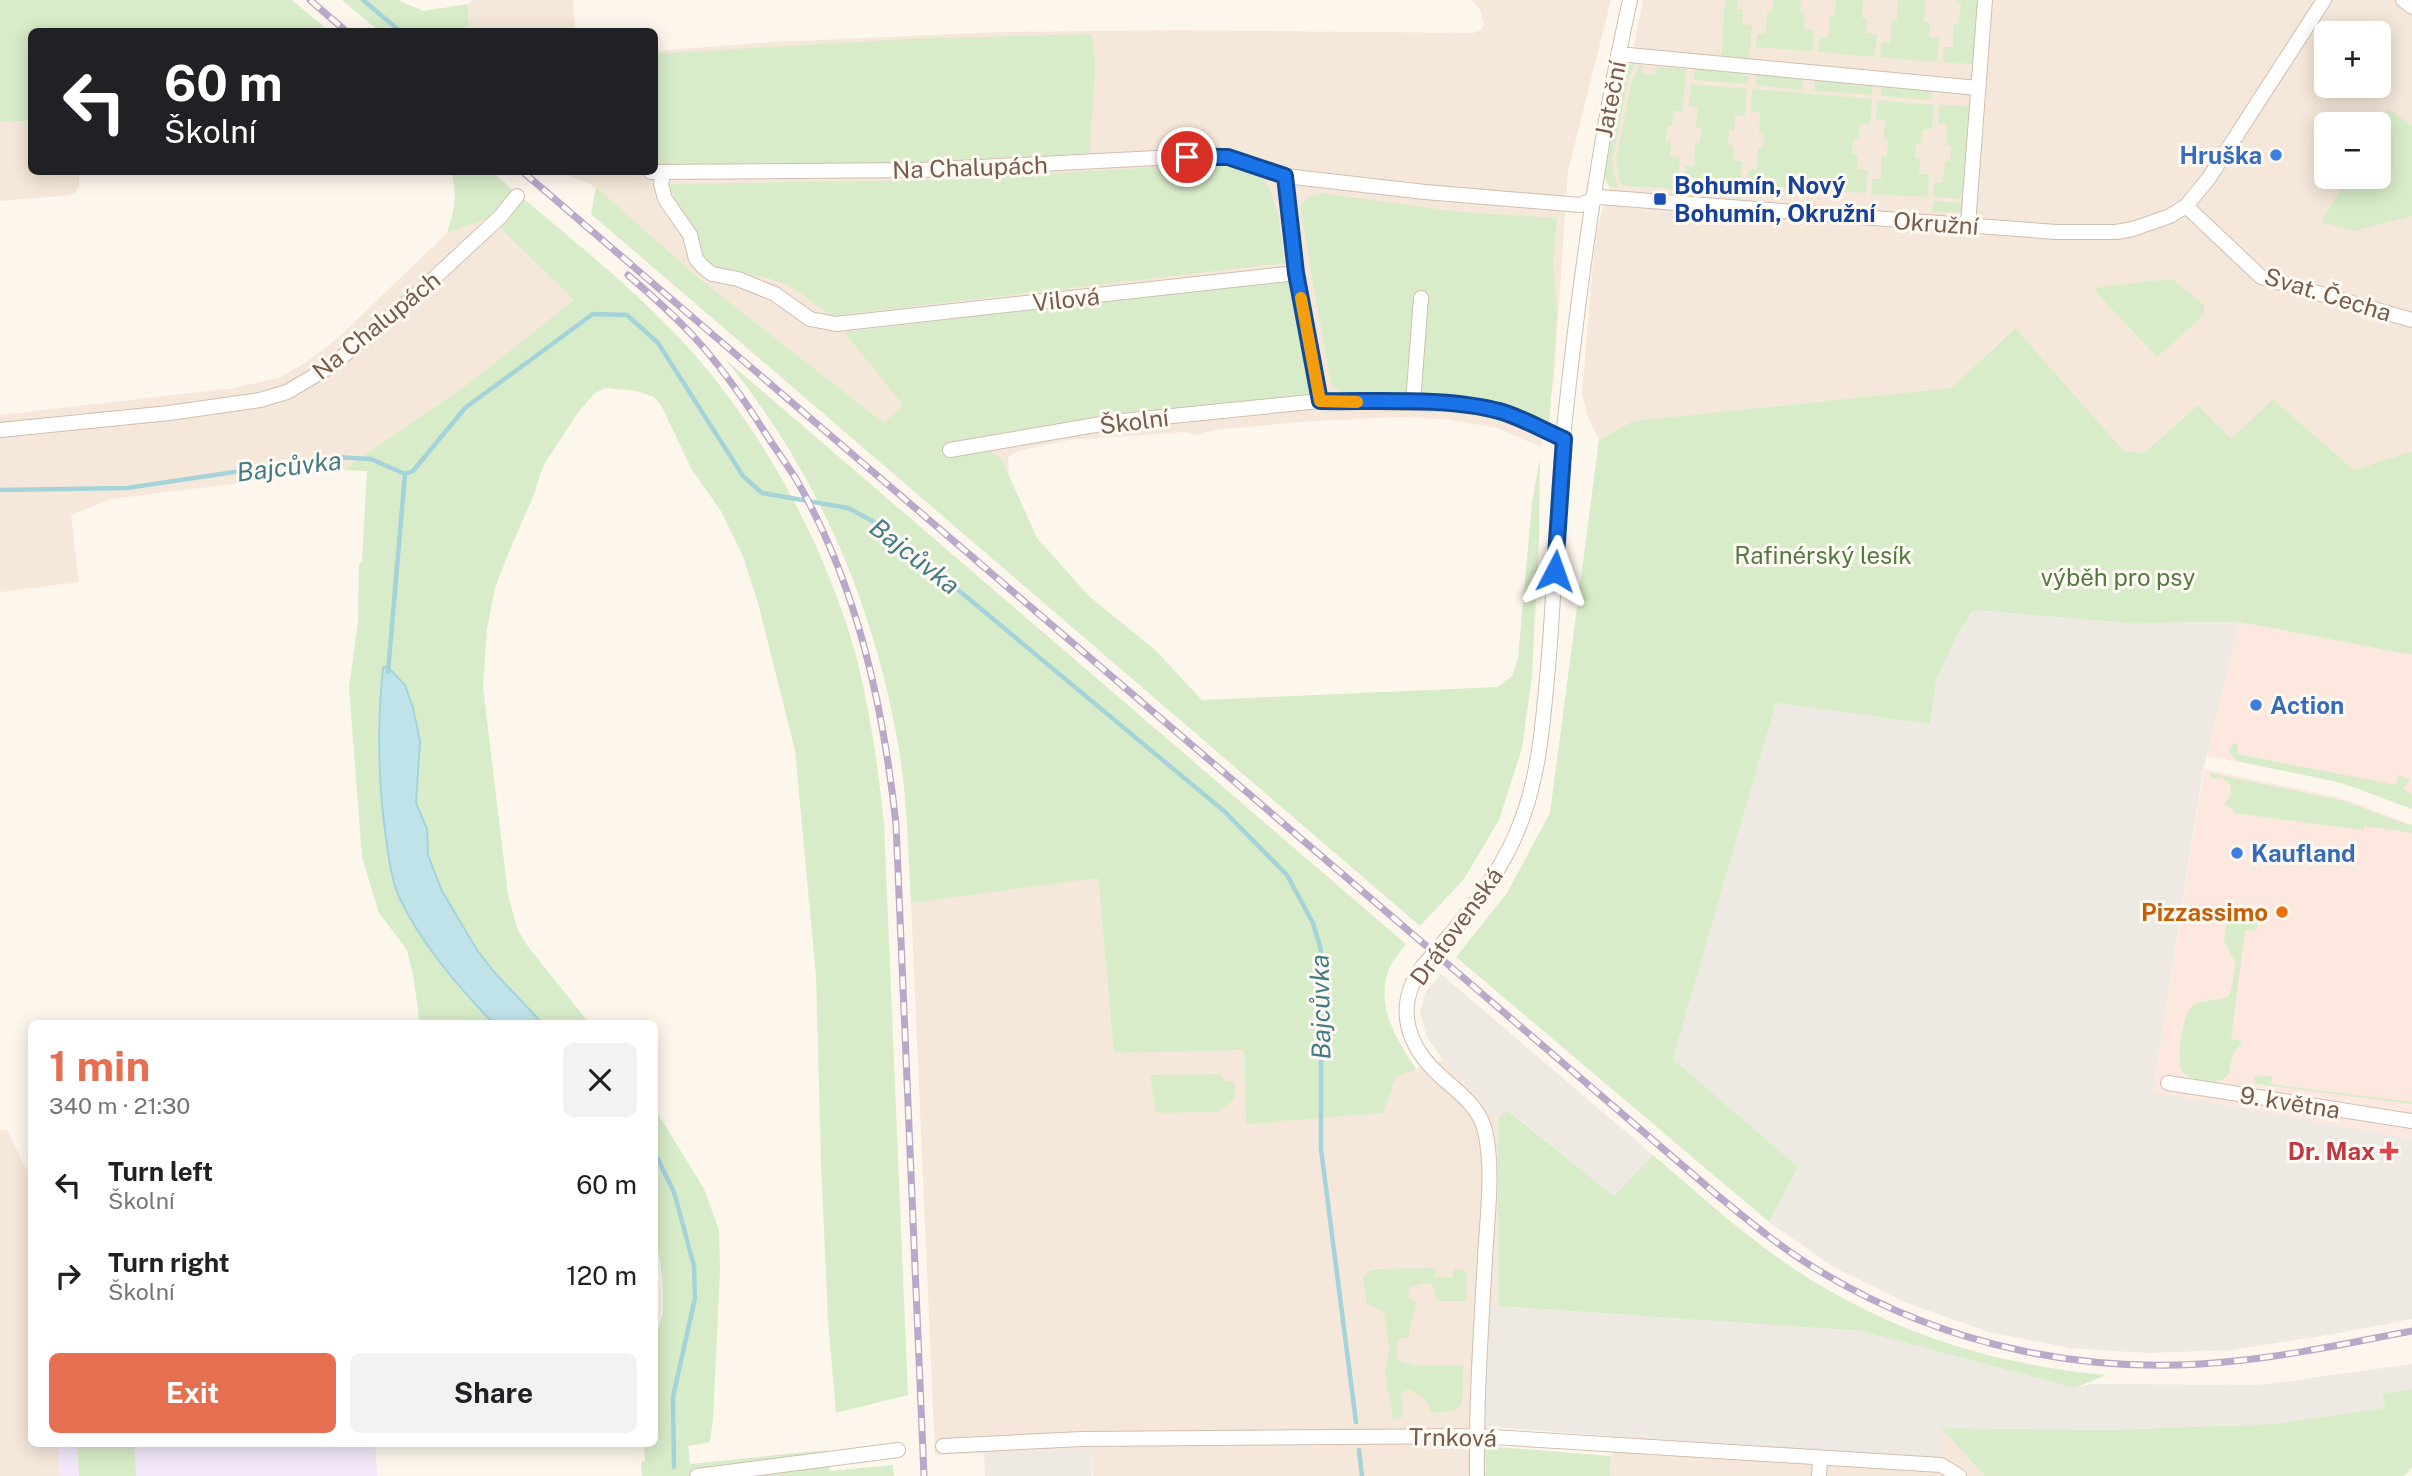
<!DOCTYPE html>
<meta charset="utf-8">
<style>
body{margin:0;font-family:"Public Sans",sans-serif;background:#f2f2f2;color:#202124;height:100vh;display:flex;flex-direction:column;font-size:26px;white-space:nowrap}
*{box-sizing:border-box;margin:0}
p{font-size:23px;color:#757577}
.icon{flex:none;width:38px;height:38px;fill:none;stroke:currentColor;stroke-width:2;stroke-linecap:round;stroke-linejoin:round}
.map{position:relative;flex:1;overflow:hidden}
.drawer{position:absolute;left:28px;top:1020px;width:630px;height:427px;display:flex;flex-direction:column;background:#fff;border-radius:10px;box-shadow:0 4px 18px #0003}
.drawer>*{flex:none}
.banner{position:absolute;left:28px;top:28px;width:630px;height:147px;border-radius:10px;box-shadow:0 4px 18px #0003;background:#202124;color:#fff;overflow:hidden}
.tools{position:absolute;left:2314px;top:21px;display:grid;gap:14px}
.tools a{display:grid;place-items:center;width:77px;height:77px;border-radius:10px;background:#fff;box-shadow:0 4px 18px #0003;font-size:35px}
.pin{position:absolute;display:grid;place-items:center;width:60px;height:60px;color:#fff;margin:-30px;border:4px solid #fff;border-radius:50%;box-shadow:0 2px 7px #0007}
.me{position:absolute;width:77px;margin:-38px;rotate:4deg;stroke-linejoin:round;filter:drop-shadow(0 0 5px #0008)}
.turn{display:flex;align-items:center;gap:24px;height:147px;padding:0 21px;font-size:32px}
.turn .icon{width:91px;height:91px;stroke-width:2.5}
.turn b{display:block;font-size:49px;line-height:60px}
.round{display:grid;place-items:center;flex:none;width:74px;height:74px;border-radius:10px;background:#f2f2f2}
.headline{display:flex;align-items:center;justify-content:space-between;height:119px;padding:0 21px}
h1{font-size:42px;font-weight:700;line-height:52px;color:#e76f51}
.button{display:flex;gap:14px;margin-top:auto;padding:14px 21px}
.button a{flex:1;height:80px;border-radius:10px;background:#e76f51;color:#fff;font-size:28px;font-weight:700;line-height:80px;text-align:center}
.button a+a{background:#f2f2f2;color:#202124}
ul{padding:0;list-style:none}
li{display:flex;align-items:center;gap:21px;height:91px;padding:0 21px}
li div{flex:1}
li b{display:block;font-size:26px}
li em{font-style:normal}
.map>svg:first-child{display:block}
.residential{fill:#f5e8da;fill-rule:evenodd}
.commercial{fill:#fde8e0}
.industrial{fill:#efe9e4}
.education{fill:#f3e8fa}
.green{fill:#d8ecc9}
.water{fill:#bfe3e8;stroke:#a5d3da;stroke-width:2}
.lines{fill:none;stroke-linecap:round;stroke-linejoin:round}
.stream{stroke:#a5d3da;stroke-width:4.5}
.minor-casing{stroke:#d1beb0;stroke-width:16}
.minor{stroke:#fff;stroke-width:14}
.rail-casing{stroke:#b9a8c9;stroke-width:7}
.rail{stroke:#fffaf3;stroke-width:4.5;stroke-dasharray:13;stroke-linecap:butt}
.minor-bridge-casing{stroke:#d1beb0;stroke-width:16;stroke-linecap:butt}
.minor-bridge{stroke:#fff;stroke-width:14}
.route-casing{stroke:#114b97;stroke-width:18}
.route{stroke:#1a73e8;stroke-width:12}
.slow{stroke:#f59e0b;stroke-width:12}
.shop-dot{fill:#3f7fe0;stroke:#fffaf3;stroke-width:2.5}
.transit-dot{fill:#1a4fb4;stroke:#fffaf3;stroke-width:2.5}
.food-dot{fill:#e8710a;stroke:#fffaf3;stroke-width:2.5}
.health-dot{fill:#e0444e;stroke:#fffaf3;stroke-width:2.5}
.labels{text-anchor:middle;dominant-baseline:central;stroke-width:6;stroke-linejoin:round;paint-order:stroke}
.street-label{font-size:24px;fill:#7a5c4d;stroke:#fffaf3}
.shop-label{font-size:24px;font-weight:bold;fill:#366cbe;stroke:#fffaf3;text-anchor:start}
.transit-label{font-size:24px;font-weight:bold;fill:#164399;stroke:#fffaf3;text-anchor:start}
.park-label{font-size:24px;fill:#537a41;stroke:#fffaf3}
.food-label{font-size:24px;font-weight:bold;fill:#c56008;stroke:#fffaf3;text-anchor:end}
.health-label{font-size:24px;font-weight:bold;fill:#be3a42;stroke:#fffaf3;text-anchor:end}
.water-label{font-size:26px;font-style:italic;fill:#437c86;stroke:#fffaf3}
</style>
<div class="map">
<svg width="2412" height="1476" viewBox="0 0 2412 1476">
<rect width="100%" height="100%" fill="#fdf6ec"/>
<path class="residential" d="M 472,0 L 573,0 L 575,31 L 468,32 L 469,29 L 468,4 Z
M 1472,0 L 1611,0 L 1568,171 L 1554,380 L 1541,447 L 1497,428 L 1444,419 L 1397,417 L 1300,422 L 1215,430 L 1196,435 L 1188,432 L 1069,440 L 1018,451 L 1008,457 L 1009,476 L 1001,458 L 884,423 L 701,280 L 596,187 L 561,172 L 654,172 L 655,51 L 773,42 L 999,32 L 1179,30 L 1473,33 L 1481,30 L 1484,24 L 1480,10 Z
M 1643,0 L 2412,0 L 2412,451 L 2354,470 L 2273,399 L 2231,440 L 2198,405 L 2144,453 L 2124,451 L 2014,328 L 1951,388 L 1633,421 L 1599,440 L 1588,417 L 1582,394 L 1595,236 L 1612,177 L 1612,156 ZM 2326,33 L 2378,33 L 2378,86 L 2326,86 ZM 2326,124 L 2378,124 L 2378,177 L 2326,177 Z
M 31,121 L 32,172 L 79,172 L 79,186 L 76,192 L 70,195 L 0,201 L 0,122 Z
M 490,218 L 575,300 L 472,381 L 343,470 L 111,499 L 71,515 L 79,582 L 0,592 L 0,415 L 234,388 L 279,378 L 308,361 L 339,337 L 447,233 Z
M 1098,878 L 1114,1052 L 1244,1050 L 1246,1124 L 1443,1060 L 1498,1119 L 1498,1306 L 1485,1446 L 1486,1476 L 1093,1476 L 1091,1449 L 935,1455 L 911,903 Z
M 0,1130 L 7,1130 L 31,1179 L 32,1444 L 375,1444 L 377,1476 L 0,1476 Z
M 1941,1428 L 1985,1476 L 1610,1476 L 1613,1436 L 1939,1460 Z"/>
<path class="commercial" d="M 2239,622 L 2412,655 L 2412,809 L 2364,790 L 2327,779 L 2207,756 Z
M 2204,769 L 2341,798 L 2412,825 L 2412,1139 L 2153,1093 Z"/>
<path class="industrial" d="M 1973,610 L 2127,623 L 2239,622 L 2202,776 L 2153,1092 L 2412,1139 L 2412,1319 L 2334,1334 L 2232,1350 L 2147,1353 L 2069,1348 L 1989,1332 L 1907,1303 L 1835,1268 L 1769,1222 L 1798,1167 L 1673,1059 L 1776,703 L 1930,724 L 1936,681 L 1956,638 Z
M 1441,974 L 1653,1155 L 1615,1197 L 1508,1110 L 1498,1119 L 1443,1060 L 1427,1037 L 1420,1013 L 1425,993 Z
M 1483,1305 L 1861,1331 L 2075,1388 L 2090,1384 L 2260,1385 L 2412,1364 L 2412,1389 L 2384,1394 L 2386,1408 L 2274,1424 L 2108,1430 L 1942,1428 L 1940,1460 L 1477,1426 Z
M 1091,1449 L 1092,1476 L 985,1476 L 984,1452 Z"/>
<path class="education" d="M 57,1444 L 375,1444 L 377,1476 L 59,1476 Z"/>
<path class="green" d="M 0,0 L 292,0 L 329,31 L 32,32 L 31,121 L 0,122 Z
M 342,0 L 398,0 L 423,11 L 468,4 L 469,29 L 467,32 L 379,31 Z
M 1725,0 L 1738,0 L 1737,9 L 1743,10 L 1742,24 L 1752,25 L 1749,60 L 1721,58 Z
M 1773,0 L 1801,0 L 1800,13 L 1805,14 L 1804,29 L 1814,30 L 1813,51 L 1756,47 L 1757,34 L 1766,34 L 1767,12 L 1772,11 Z
M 1836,0 L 1863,0 L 1862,18 L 1867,18 L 1866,33 L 1877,34 L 1875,57 L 1818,52 L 1819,38 L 1828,38 L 1830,16 L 1835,16 Z
M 1898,0 L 1931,0 L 1926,0 L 1924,22 L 1930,23 L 1929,37 L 1939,38 L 1937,62 L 1880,57 L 1882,42 L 1890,43 L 1892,20 L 1897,20 Z
M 1956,0 L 1978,0 L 1972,64 L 1943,62 L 1944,47 L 1953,47 L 1954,24 L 1959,24 L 1961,3 L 1956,2 Z
M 1092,34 C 1099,74 1090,113 1090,153 L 939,163 L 671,168 L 655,164 L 655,54 L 906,39 Z
M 1636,61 L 1628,80 L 1612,163 L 1618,189 L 1608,185 L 1604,177 L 1625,67 Z
M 1640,65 L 1643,66 L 1642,74 L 1655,75 L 1656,67 L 1686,69 L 1683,111 L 1673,111 L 1672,126 L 1667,126 L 1665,141 L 1671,142 L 1670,156 L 1680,157 L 1678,189 L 1625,186 L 1620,182 L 1616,159 L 1632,80 Z
M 1695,67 L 1743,71 L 1743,75 L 1748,76 L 1748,84 L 1694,80 Z
M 1757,72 L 1803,76 L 1802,87 L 1806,90 L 1756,85 Z
M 1815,77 L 1873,82 L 1872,95 L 1810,90 L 1814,88 Z
M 1882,83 L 1932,87 L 1931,100 L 1881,96 Z
M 1691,84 L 1747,89 L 1745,116 L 1735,115 L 1734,130 L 1729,130 L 1728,145 L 1733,146 L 1733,161 L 1742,161 L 1741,185 L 1684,181 L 1685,166 L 1694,166 L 1695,143 L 1700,143 L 1701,128 L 1696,128 L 1698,107 L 1689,106 Z
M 1752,89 L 1872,99 L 1870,125 L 1860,124 L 1859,139 L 1853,139 L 1852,154 L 1858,155 L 1857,169 L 1868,170 L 1866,193 L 1746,185 L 1748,170 L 1756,170 L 1758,148 L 1763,148 L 1764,133 L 1759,132 L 1760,112 L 1751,111 Z
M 1877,100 L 1934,105 L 1932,129 L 1923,129 L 1921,143 L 1916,143 L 1915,158 L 1920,159 L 1919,174 L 1929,174 L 1928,197 L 1871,194 L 1872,179 L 1881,179 L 1882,156 L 1887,156 L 1888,141 L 1883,140 L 1885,120 L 1876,119 Z
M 1939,105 L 1970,106 L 1964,199 L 1933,197 L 1934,183 L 1943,183 L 1945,161 L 1950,161 L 1951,146 L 1946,145 L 1947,124 L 1938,123 Z
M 2388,109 L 2412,126 L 2412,216 L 2354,231 L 2321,222 L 2348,177 L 2378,177 L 2378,126 Z
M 1211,164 C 1228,167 1249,170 1263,180 C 1277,189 1282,246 1285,263 L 830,316 C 810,299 789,282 762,277 C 744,273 723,276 708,265 L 668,184 L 933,180 Z
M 451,172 L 492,172 C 557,228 627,281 685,344 C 762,428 824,543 855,652 C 870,709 878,767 884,824 L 908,1395 L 836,1413 L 828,1320 L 821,1162 L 816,976 L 795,750 L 758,603 L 743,556 L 721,511 L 692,470 L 662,407 L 654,397 L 637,391 L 605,388 L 595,393 L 579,411 L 543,466 L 533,497 L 510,549 L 495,588 L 487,628 L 483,687 L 508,895 L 517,928 L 526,944 L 590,1024 L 543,1024 L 495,973 L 477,950 L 442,891 L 428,855 L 427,829 L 416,803 L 420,741 L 413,708 L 405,685 L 380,708 L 379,777 L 390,866 L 494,1024 L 420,1024 L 413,974 L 407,950 L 379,913 L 362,857 L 349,687 L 358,622 L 359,564 L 362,562 L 367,471 L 343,470 L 472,381 L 574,300 L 490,218 L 447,233 C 454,213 458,193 451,172 Z
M 1684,184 L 1736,188 L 1736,193 L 1740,193 L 1740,199 L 1683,195 Z
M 596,187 L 701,280 L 884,423 L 903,405 L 844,332 L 1288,279 L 1312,396 L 976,441 L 1001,458 L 1037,538 L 1089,596 L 1155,650 L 1202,700 L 1498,687 L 1512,676 L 1518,658 L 1532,503 L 1540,458 L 1539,537 L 1532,676 L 1522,748 L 1499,820 L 1464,879 L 1420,926 L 591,214 Z
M 1321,193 L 1459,212 L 1557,218 L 1553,263 L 1557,311 L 1549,427 L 1517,410 L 1464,398 L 1347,397 L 1331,385 L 1300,206 L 1307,198 Z
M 1933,201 L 1964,203 L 1962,212 L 1932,212 Z
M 2172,279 L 2204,305 L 2204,315 L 2157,357 L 2095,291 L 2098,287 Z
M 2015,328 L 2124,451 L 2144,453 L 2198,405 L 2231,439 L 2273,399 L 2354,470 L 2412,451 L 2412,655 L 2239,622 L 2127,623 L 1973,610 L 1956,638 L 1936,681 L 1930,724 L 1776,703 L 1673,1059 L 1798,1167 L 1769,1222 L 1456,957 L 1507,893 L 1550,813 L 1599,440 L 1633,421 L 1951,388 Z
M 725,359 L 1406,944 C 1401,951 1394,959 1390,967 C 1374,1005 1396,1038 1416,1069 L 1396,1077 L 1383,1113 L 1246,1124 L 1244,1050 L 1114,1053 L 1098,878 L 911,903 C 908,848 907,792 897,738 C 872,599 815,469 725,359 Z
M 2238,743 L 2237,754 L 2396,785 L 2399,775 L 2410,780 L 2403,788 L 2412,795 L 2412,809 L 2342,783 L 2237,761 L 2229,751 L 2232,745 Z
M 2210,773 L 2341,800 L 2412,826 L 2412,833 L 2364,826 L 2364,830 L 2233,813 L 2233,809 L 2223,804 L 2231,796 L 2230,784 L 2222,778 L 2212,779 Z
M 2228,915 L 2258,919 L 2256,931 L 2245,930 L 2231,1039 L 2242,1041 C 2239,1046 2236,1050 2233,1055 C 2230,1062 2231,1070 2227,1076 C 2219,1086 2189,1081 2182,1071 C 2176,1061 2182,1016 2191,1008 C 2202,996 2218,1004 2230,995 L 2236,964 L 2224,940 Z
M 1220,1074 L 1224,1081 L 1234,1082 L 1236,1095 L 1230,1103 L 1217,1112 L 1156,1113 L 1150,1075 Z
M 2258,1075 L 2272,1077 L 2271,1084 L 2412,1102 L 2412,1104 L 2256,1084 L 2254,1078 Z
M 655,1109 L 704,1189 L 719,1230 L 720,1272 L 713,1418 L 710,1442 L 688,1446 L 690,1464 L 826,1450 L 830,1471 L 893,1465 L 894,1476 L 642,1476 L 641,1463 L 645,1460 L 644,1444 L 654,1444 L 655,1337 L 663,1314 L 663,1283 L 659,1255 L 654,1240 Z
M 1507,1110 L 1614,1196 L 1653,1155 C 1708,1202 1762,1252 1825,1288 C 1911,1339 2007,1366 2106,1375 L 2075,1388 L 1861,1331 L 1498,1306 L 1498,1119 Z
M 1436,1268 L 1435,1277 L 1453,1278 L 1454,1269 L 1467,1271 L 1466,1301 L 1437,1301 L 1432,1284 L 1425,1283 L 1409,1287 L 1408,1297 L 1416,1303 L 1408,1338 L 1398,1338 L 1397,1360 L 1414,1365 L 1463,1366 L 1462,1403 L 1457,1410 L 1432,1413 L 1426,1400 L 1408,1389 L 1401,1394 L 1403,1417 L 1393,1420 L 1385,1373 L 1389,1347 L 1384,1312 L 1367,1304 L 1363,1279 L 1368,1272 L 1377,1269 Z
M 2412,1389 L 2412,1467 L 2404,1476 L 1985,1476 L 1941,1428 L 2108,1430 L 2274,1424 L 2385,1408 L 2383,1394 Z
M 77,1444 L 134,1444 L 136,1476 L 79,1476 Z
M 1485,1446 L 1611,1456 L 1610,1476 L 1486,1476 Z"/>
<path class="water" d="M 387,666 L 405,685 L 413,708 L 420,741 L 416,803 L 427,829 L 428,855 L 442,891 L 477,950 L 495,973 L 543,1024 L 492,1022 C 456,984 422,945 399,897 C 392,881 389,862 387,845 C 378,786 377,726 383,668 Z"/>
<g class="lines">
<path class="stream" d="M 363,0 L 401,32
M 0,490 L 127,488 L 335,457 L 371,459 L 405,474 L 413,471 L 465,408 L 593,314 L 627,315 L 658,343 L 743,476 L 762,493 L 848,508 L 880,525 L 1224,811 L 1287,875 L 1313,923 L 1321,950 L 1321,1149 L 1356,1422
M 388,672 L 405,474
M 654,1151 L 674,1192 L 694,1266 L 695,1298 L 673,1397 L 674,1467
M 1359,1450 L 1362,1476"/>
<defs>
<path id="minor" d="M 2403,0 L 2412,7
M 1618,54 L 1978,88
M 651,172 L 921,170 L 1214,155 L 1228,157 L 1285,176 L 1425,192 L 1580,205 L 1599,197 L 2056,232 L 2116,232 L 2133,229 L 2170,216 L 2186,206 L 2209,178 L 2324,0
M 663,173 L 661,184 L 665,199 L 690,235 L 696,259 L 703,267 L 712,274 L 738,279 L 775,294 L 810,319 L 836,324 L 1296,273
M 1285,176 L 1296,273 L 1320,401
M 2186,206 L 2261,277 L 2412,320
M 1968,225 L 1985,0
M 1413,403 L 1421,298
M 0,430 L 169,413 L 260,400 L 287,392 L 331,366 L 416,295 L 500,217 L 517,196
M 950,450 L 1113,422 L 1320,401 L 1462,404 L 1502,412 L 1564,439
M 1449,936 C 1479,900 1506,863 1522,819 C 1540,771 1543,719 1548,668 C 1555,585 1557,502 1565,419 C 1580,278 1599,139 1630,0
M 1423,966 C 1396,1002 1404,1040 1435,1071 C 1453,1089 1479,1104 1485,1131 C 1494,1169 1487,1219 1485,1258 C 1481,1330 1476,1404 1477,1476
M 2168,1083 L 2412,1121
M 943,1446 L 1082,1439 L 1477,1436 L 1941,1465 L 1959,1476
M 697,1476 L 898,1450
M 1819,1476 L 1820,1459"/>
</defs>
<use href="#minor" class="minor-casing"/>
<use href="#minor" class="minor"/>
<defs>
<path id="rail" d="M 310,0 L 347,32
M 523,172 L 1717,1195 C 1751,1223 1785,1251 1823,1273 C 1947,1347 2092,1377 2235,1361 C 2294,1355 2353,1342 2412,1331
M 628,275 C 651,295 674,315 694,337 C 720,365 743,398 764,431 C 774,447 786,463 796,479 C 857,585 883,704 896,824 L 924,1476"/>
</defs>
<use href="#rail" class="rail-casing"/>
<use href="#rail" class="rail"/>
<defs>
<path id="minor-bridge" d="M 1423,966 L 1449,936"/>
</defs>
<use href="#minor-bridge" class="minor-bridge-casing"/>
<use href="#minor-bridge" class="minor-bridge"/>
</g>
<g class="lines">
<defs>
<path id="route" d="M 1187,157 L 1228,157 L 1285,176 L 1296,273 L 1320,401 C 1374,402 1447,397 1499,411 C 1521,417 1543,430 1564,439 L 1555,571"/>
</defs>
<use href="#route" class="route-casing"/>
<use href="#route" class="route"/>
<path class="slow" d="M 1301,298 L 1320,401 L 1357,402"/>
</g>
<g class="shop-dot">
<circle cx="2276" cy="155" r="7"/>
<circle cx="2256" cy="705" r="7"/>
<circle cx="2237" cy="853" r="7"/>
</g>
<rect class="transit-dot" x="1653" y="192" width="14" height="14" rx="3.5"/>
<circle class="food-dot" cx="2282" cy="912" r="7"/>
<path class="health-dot" d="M2385.5 1140.5h7v7h7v7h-7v7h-7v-7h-7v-7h7z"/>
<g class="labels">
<g class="street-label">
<text transform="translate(1610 99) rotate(-79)">Jateční</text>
<text transform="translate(970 167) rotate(-2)">Na Chalupách</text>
<text transform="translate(1936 223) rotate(4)">Okružní</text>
<text transform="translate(2328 294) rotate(17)">Svat. Čecha</text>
<text transform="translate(1066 299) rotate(-6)">Vilová</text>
<text transform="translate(376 325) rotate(-39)">Na Chalupách</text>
<text transform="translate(1134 421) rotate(-7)">Školní</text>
<text transform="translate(1456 926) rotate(-54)">Drátovenská</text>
<text transform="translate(2290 1102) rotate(9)">9. května</text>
<text transform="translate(1453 1437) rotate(1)">Trnková</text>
</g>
<g class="shop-label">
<text x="2262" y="155" text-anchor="end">Hruška</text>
<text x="2270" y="705">Action</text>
<text x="2251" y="853">Kaufland</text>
</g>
<g class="transit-label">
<text x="1674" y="185">Bohumín, Nový<tspan x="1674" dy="28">Bohumín, Okružní</tspan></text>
</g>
<g class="park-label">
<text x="1823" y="555">Rafinérský lesík</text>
<text x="2118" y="577">výběh pro psy</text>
</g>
<g class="food-label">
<text x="2268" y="912">Pizzassimo</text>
</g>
<g class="health-label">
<text x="2375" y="1151">Dr. Max</text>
</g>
<g class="water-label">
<text transform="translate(289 466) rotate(-7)">Bajcůvka</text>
<text transform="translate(915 556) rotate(38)">Bajcůvka</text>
<text transform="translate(1320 1007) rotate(-91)">Bajcůvka</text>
</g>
</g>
</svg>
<div class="tools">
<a>+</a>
<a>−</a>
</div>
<div class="pin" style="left:1187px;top:157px;background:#d93025"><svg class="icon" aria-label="arrive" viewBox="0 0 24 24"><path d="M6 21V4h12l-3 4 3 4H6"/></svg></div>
<svg class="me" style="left:1555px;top:571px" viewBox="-20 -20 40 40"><path d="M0-17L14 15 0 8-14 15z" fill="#1a73e8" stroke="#fff" stroke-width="4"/></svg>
<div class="banner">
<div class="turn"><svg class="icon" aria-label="left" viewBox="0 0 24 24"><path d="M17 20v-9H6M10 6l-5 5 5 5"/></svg><div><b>60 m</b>Školní</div></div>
</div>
<section class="drawer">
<div class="headline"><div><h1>1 min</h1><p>340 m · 21:30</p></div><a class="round"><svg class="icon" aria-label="close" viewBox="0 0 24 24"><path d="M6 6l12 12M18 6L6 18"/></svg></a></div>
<ul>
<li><svg class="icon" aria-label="left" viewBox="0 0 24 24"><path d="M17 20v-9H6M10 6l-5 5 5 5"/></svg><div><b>Turn left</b><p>Školní</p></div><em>60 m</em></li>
<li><svg class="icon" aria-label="right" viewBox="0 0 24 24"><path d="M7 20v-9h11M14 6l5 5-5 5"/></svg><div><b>Turn right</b><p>Školní</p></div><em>120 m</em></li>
</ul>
<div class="button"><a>Exit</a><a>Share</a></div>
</section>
</div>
